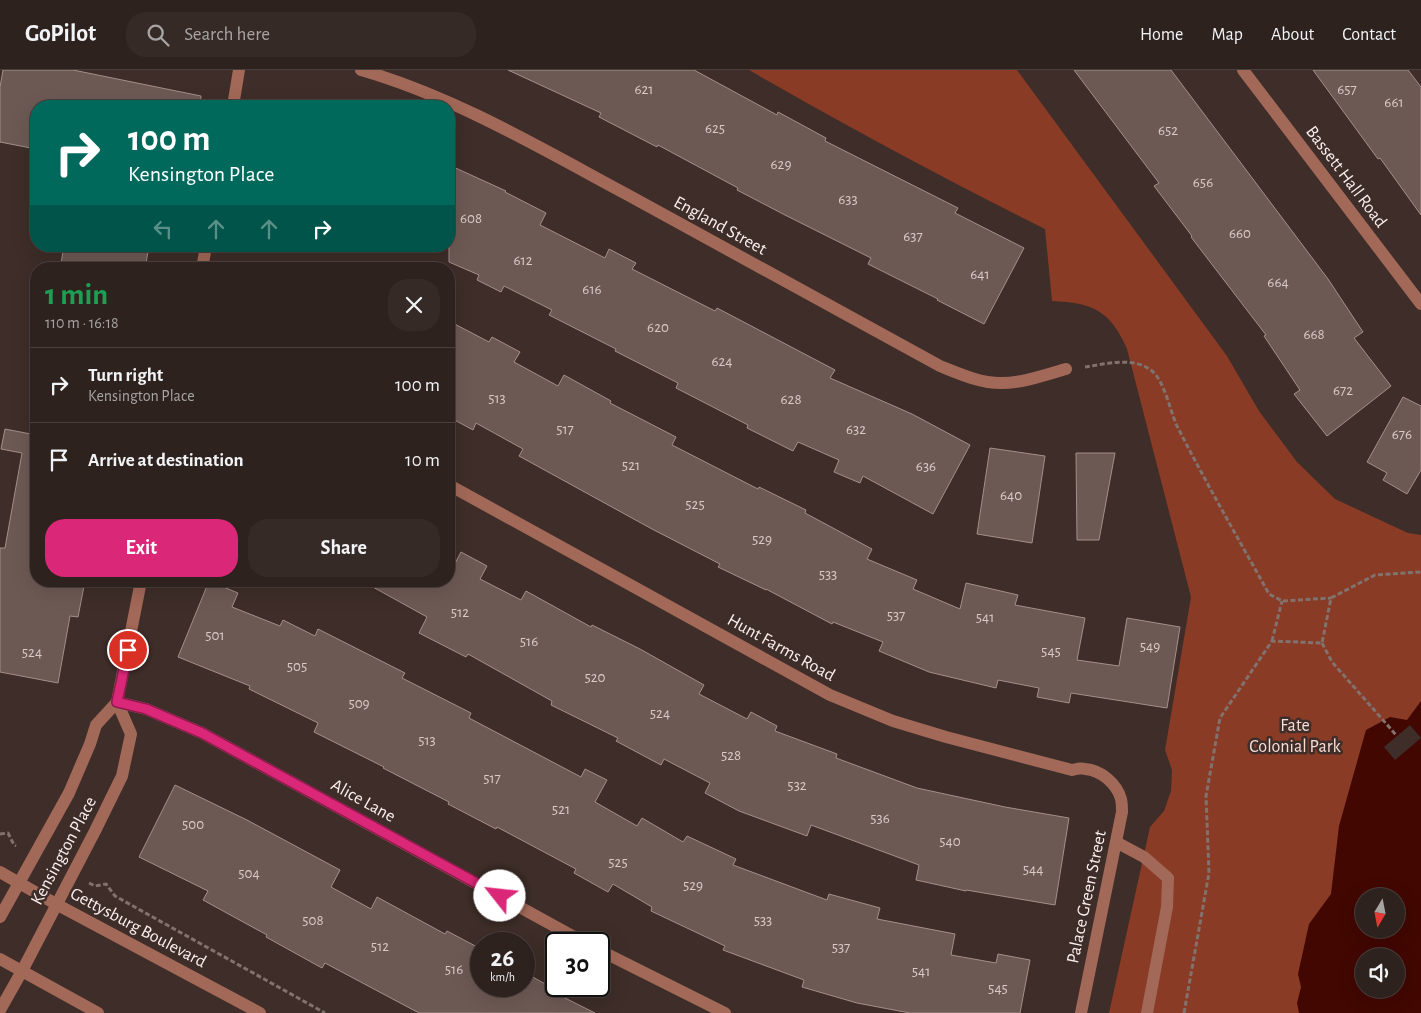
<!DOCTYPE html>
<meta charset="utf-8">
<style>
body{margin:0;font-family:"Alegreya Sans",sans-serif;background:#362a27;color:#f1f3f6;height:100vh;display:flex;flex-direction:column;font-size:19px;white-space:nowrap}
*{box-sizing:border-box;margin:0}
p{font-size:16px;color:#a7a4a4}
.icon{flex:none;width:28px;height:28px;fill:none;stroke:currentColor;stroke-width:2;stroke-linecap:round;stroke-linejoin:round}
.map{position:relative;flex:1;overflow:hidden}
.sheet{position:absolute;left:30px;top:192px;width:425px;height:325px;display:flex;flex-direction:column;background:#2e221e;border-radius:20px;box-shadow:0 5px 20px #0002,0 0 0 1px #493f3c}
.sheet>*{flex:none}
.top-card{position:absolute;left:30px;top:30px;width:425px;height:152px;border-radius:20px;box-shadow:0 5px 20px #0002,0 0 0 1px #493f3c;background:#00695c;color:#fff;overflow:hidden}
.needle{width:32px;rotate:190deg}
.buttons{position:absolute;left:1355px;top:818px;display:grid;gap:10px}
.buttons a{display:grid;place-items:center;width:50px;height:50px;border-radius:50%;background:#2e221e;box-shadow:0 5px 20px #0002,0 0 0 1px #493f3c;font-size:25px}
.speed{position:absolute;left:470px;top:862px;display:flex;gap:10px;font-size:25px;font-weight:700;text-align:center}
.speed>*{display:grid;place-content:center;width:65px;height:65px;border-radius:50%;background:#2e221e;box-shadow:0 5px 20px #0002,0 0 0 1px #493f3c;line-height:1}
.speed small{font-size:12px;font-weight:400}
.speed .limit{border:2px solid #111;border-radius:8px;background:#fff;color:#111}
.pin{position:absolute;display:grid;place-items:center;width:42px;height:42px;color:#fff;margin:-21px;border:2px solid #fff;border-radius:50%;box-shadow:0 1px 5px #0007}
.me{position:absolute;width:55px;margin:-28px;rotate:299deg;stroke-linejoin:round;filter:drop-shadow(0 0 4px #0008)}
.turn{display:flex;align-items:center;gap:18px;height:105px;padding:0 15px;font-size:22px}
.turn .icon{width:65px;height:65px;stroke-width:2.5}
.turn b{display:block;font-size:35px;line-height:42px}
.lanes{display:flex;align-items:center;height:48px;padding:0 15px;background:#0003;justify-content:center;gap:25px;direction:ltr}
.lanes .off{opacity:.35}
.round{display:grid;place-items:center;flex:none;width:52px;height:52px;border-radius:20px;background:#362a27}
.summary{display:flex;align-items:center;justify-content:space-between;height:85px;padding:0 15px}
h1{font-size:30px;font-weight:700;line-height:38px;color:#1e9e55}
.action{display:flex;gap:10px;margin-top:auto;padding:10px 15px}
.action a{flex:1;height:58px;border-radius:20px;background:#db2777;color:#fff;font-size:20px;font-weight:700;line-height:58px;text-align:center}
.action a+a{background:#362a27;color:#f1f3f6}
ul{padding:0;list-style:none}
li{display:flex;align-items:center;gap:15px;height:75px;padding:0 15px;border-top:1px solid #493f3c}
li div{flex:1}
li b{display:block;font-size:19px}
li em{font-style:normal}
header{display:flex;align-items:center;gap:30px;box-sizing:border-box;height:70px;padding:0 25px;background:#2e221e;border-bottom:1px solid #493f3c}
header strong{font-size:24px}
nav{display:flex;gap:28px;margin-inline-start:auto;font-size:18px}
.search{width:350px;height:45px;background:#362a27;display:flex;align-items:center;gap:12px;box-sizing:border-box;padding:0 18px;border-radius:20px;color:#a7a4a4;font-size:19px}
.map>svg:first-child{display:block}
.green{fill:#893b26;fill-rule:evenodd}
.water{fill:#420700;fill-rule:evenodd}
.pier{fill:#3e2d28}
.building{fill:#6d5954;stroke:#a48f89}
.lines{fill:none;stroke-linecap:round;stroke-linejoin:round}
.path{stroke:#81726d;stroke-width:3;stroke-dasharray:5 2.5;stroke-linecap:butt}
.minor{stroke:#a26858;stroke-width:12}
.route-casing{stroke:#8e194d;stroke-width:12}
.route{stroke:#db2777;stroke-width:9}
.labels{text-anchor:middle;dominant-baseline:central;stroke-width:5;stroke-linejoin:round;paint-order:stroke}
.number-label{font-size:15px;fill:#d8cac6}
.street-label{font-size:18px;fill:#fbefec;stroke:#3e2d28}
.park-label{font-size:18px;fill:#f6ddd6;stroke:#3e2d28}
</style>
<header>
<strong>GoPilot</strong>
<div class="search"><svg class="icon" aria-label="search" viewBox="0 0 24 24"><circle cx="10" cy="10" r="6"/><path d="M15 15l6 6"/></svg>Search here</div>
<nav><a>Home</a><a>Map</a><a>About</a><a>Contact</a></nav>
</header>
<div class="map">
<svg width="1421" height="943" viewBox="0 0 1421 943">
<rect width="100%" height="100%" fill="#3e2d28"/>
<path class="green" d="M 749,0 L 1017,0 L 1227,286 L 1259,341 L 1297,392 L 1335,429 L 1408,463 L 1421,465 L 1421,943 L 1109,943 L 1150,757 L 1164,741 L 1171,721 L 1172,700 L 1165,680 L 1191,527 L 1127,279 C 1110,240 1093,233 1052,231 L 1045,159 C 945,109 846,56 749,0 ZM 1364,826 L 1396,826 L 1396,859 L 1364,859 ZM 1364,886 L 1396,886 L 1396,919 L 1364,919 Z"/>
<path class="water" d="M 1421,631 L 1421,943 L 1299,943 L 1297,933 L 1301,917 L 1298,904 L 1309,854 L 1331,824 L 1339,756 L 1366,660 L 1390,647 L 1407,650 ZM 1364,826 L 1396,826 L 1396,859 L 1364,859 ZM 1364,886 L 1396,886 L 1396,919 L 1364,919 Z"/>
<path class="pier" d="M 1410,655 L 1421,668 L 1395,690 L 1384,677 Z"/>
<path class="building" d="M 3,0 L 73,0 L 201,26 L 200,36 L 36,36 L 36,79 L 0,72 L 0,17 Z
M 508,0 L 694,0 L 777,45 L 778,42 L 826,68 L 825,71 L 958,138 L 955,143 L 1024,178 L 984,254 L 937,230 L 938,229 L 868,194 L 871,188 L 785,145 L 737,120 L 738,118 L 658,75 L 657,77 L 599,47 L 601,43 Z
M 1074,0 L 1171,0 L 1328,209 L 1363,262 L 1354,268 L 1391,316 L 1327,366 L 1294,324 L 1300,320 L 1264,266 L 1266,265 L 1191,167 L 1192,166 L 1154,116 L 1159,113 Z
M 1313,0 L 1408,0 L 1421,17 L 1421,145 L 1380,88 L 1378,89 Z
M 449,95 L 506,121 L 505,122 L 546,143 L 540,155 L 605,188 L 609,179 L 636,193 L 632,199 L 715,241 L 717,238 L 835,300 L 830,308 L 912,344 L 970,375 L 933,444 L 863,406 L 860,413 L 834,402 L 839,390 L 798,372 L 793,381 L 747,358 L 748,355 L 676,318 L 678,313 L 615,281 L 616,279 L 549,245 L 552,240 L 504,216 L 501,222 L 477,210 L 479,205 L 449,192 Z
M 64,176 L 149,176 L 145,199 L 60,199 Z
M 449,251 L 489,272 L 492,267 L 520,282 L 514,292 L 558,316 L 564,305 L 611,331 L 610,333 L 676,367 L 672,375 L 758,419 L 759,417 L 806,440 L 805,443 L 872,479 L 867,489 L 917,510 L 913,519 L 960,539 L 966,513 L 1018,525 L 1015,535 L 1085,548 L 1077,590 L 1119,596 L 1127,548 L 1180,557 L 1167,638 L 1071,623 L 1069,633 L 1037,627 L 1039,618 L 998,610 L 996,618 L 929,602 L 879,581 L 883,572 L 833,552 L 832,554 L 766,519 L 766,520 L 718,497 L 720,494 L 652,459 L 519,386 L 523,379 L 476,353 L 473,360 L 449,347 Z
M 1403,327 L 1421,336 L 1421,400 L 1407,424 L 1383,410 L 1387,403 L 1367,392 Z
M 5,359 L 36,365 L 36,511 L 85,511 L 78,547 L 70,546 L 58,613 L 0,602 L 0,478 L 5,478 L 22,383 L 1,379 Z
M 990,378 L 1045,386 L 1032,473 L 977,464 Z
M 1076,383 L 1115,383 L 1099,470 L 1077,470 Z
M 461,482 L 487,496 L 480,509 L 521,530 L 526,521 L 591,557 L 592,555 L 640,579 L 704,615 L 699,624 L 747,649 L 751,642 L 777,656 L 775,661 L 837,684 L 836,688 L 917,718 L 1005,737 L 1069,748 L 1055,835 L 966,820 L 966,821 L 916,810 L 919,795 L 811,755 L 807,766 L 739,741 L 705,723 L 710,713 L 664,689 L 661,695 L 616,671 L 618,668 L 551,635 L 552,631 L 468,584 L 466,587 L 419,563 L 427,547 L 362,511 L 449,511 L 449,505 Z
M 209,511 L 238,523 L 232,537 L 280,556 L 283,550 L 315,566 L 318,559 L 405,603 L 402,608 L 471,643 L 469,648 L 581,707 L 585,699 L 607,710 L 595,732 L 637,756 L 642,748 L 683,772 L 687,766 L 736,789 L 733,795 L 827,830 L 829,824 L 880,838 L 877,849 L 955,864 L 951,885 L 996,893 L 998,884 L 1030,890 L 1020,943 L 910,943 L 857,933 L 802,917 L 804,910 L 723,880 L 725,876 L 651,841 L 652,837 L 613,814 L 608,822 L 574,803 L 576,799 L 497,757 L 496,759 L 448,734 L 449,732 L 383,698 L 384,697 L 314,662 L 318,653 L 249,619 L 250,616 L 178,587 Z
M 175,715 L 247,750 L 340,800 L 331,817 L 371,839 L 377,827 L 445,864 L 447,861 L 481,879 L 481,916 L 524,916 L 524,902 L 561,923 L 559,925 L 595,943 L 419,943 L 325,893 L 322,898 L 266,867 L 267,865 L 203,830 L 208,821 L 139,787 Z"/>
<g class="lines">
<path class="path" d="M 1085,297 C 1106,294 1134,286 1152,301 C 1165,312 1170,341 1177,356 C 1206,413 1238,468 1269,524 L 1282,531 L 1331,528
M 1272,571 L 1282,531
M 1322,573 L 1332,592 L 1397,666
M 0,764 L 8,763 L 14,775 L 16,776
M 89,813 L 95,816 L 106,814 L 115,826 L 325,943
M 1184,943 L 1209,803 L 1206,726 L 1220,648 L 1272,571 L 1322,573 L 1331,528 L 1375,505 L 1421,502"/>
<path class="minor" d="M 361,0 C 455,27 542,79 628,125 C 732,182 836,239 940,296 C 960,304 980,313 1001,313 C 1023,313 1045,305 1066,299
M 1243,0 L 1421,234
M 233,36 L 239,0
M 202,199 L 206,176
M 449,415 L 830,625 L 893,651 L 946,667 L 1072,700 C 1076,699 1081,698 1085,699 C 1101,700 1117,714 1121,729 C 1122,733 1122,738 1122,742 L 1081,943
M 117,632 L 146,639 L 202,663 L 587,874
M 1116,772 L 1144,787 L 1168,808 L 1167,837 L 1147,943
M 0,802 L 56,834 L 260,943
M 0,847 L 69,723 L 90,674 L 96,655 L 117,632 L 141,511
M 599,880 L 725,943
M 0,889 L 98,943
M 0,940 L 22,901 L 95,761 L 122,706 L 131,664 L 117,632"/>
</g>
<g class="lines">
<defs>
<path id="route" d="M 128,580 L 117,632 L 146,639 L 202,663 L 500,826"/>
</defs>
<use href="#route" class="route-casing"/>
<use href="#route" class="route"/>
</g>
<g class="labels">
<g class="number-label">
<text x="644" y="19">621</text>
<text x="1347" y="19">657</text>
<text x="1394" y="32">661</text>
<text x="715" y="58">625</text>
<text x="1168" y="60">652</text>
<text x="781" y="94">629</text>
<text x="1203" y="112">656</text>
<text x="848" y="129">633</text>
<text x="471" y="148">608</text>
<text x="1240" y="163">660</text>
<text x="913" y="166">637</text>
<text x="523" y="190">612</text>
<text x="980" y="204">641</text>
<text x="1278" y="212">664</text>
<text x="592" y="219">616</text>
<text x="658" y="257">620</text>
<text x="1314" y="264">668</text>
<text x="722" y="291">624</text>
<text x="1343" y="320">672</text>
<text x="497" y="328">513</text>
<text x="791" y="329">628</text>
<text x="565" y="359">517</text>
<text x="856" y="359">632</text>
<text x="1402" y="364">676</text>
<text x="631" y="395">521</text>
<text x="926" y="396">636</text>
<text x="1011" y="425">640</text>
<text x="695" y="434">525</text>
<text x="762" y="469">529</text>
<text x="828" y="504">533</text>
<text x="460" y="542">512</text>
<text x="896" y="545">537</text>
<text x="985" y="547">541</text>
<text x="215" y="565">501</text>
<text x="529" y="571">516</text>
<text x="1150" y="576">549</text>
<text x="1051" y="581">545</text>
<text x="32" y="582">524</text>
<text x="297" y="596">505</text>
<text x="595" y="607">520</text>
<text x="359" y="633">509</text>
<text x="660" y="643">524</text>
<text x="427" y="670">513</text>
<text x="731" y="685">528</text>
<text x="492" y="708">517</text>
<text x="797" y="715">532</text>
<text x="561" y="739">521</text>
<text x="880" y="748">536</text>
<text x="193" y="754">500</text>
<text x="950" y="771">540</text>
<text x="618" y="792">525</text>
<text x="1033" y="799">544</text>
<text x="249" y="803">504</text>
<text x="693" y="815">529</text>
<text x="313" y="850">508</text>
<text x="763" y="850">533</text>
<text x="380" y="876">512</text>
<text x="841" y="877">537</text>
<text x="454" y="899">516</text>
<text x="921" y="901">541</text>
<text x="998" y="918">545</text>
</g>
<g class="street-label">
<text transform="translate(1346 107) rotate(53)">Bassett Hall Road</text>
<text transform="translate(720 156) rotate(29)">England Street</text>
<text transform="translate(781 578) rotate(29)">Hunt Farms Road</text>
<text transform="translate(363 731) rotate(29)">Alice Lane</text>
<text transform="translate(64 781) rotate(-62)">Kensington Place</text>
<text transform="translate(1087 827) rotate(-78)">Palace Green Street</text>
<text transform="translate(138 858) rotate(28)">Gettysburg Boulevard</text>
</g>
<g class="park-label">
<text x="1295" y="656">Fate<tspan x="1295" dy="21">Colonial Park</tspan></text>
</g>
</g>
</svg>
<div class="buttons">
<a><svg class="needle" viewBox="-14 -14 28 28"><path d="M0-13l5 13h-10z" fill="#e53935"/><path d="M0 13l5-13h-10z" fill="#a7a4a4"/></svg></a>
<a><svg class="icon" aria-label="sound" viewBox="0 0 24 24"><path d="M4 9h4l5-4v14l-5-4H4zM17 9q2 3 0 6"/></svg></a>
</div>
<div class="speed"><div>26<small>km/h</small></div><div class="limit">30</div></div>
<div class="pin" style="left:128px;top:580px;background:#d93025"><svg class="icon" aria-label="arrive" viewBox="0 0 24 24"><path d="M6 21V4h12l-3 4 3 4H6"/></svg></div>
<svg class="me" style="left:500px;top:826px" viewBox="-20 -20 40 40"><circle r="19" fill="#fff"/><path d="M0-13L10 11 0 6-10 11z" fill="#db2777"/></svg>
<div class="top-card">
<div class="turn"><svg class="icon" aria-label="right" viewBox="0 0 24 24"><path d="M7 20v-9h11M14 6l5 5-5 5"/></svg><div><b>100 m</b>Kensington Place</div></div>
<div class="lanes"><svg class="icon off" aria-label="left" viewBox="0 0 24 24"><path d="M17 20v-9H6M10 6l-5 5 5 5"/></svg><svg class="icon off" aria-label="ahead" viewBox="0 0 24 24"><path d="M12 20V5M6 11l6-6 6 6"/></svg><svg class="icon off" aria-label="ahead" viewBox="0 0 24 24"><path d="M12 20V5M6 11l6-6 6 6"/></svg><svg class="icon" aria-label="right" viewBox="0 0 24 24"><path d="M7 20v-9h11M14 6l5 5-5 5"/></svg></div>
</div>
<section class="sheet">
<div class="summary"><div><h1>1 min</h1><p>110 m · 16:18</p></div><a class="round"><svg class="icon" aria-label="close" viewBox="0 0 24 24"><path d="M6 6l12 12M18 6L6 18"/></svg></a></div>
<ul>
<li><svg class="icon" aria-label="right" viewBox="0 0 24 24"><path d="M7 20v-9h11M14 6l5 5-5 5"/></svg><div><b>Turn right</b><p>Kensington Place</p></div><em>100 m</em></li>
<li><svg class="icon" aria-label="arrive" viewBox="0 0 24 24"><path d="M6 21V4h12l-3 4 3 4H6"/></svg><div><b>Arrive at destination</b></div><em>10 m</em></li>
</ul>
<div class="action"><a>Exit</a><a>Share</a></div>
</section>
</div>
